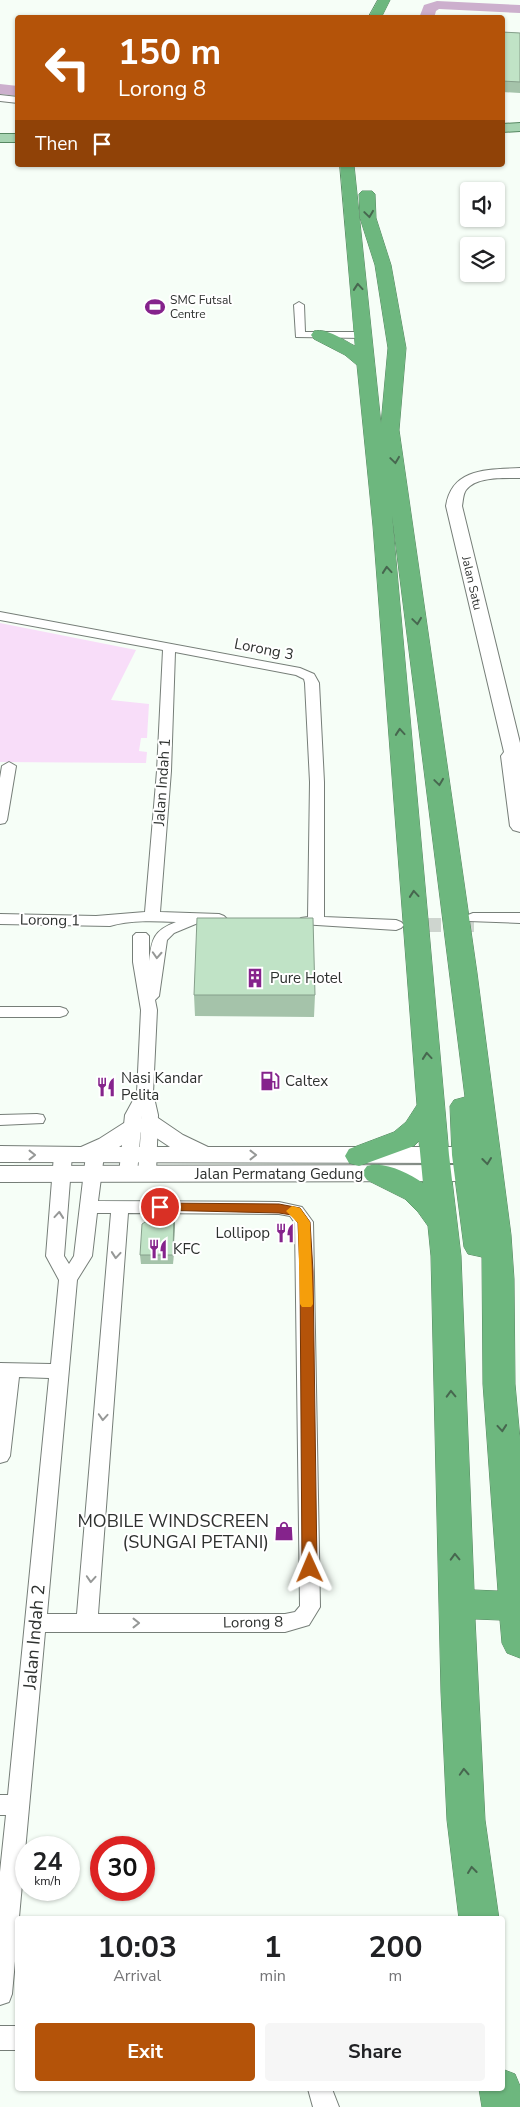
<!DOCTYPE html>
<style>
body{margin:0;font-family:"Nunito Sans",sans-serif;background:#f6f6f6;color:#202124;height:100vh;display:flex;flex-direction:column;font-size:19px;white-space:nowrap}
*{box-sizing:border-box;margin:0}
p{font-size:16px;color:#757577}
.icon{flex:none;width:28px;height:28px;fill:none;stroke:currentColor;stroke-width:2;stroke-linecap:round;stroke-linejoin:round}
.map{position:relative;flex:1;overflow:hidden}
.drawer{position:absolute;left:15px;top:1916px;width:490px;height:175px;display:flex;flex-direction:column;background:#fff;border-radius:5px;box-shadow:0 1px 4px #0004}
.drawer>*{flex:none}
.guide{position:absolute;left:15px;top:15px;width:490px;height:152px;border-radius:5px;box-shadow:0 1px 4px #0004;background:#b45309;color:#fff;overflow:hidden}
.buttons{position:absolute;left:460px;top:182px;display:grid;gap:10px}
.buttons a{display:grid;place-items:center;width:45px;height:45px;border-radius:5px;background:#fff;box-shadow:0 1px 4px #0004;font-size:25px}
.speed{position:absolute;left:15px;top:1836px;display:flex;gap:10px;font-size:25px;font-weight:700;text-align:center}
.speed>*{display:grid;place-content:center;width:65px;height:65px;border-radius:50%;background:#fff;box-shadow:0 1px 4px #0004;line-height:1}
.speed small{font-size:12px;font-weight:400}
.speed .limit{border:8px solid #d22;background:#fff;color:#111}
.pin{position:absolute;display:grid;place-items:center;width:42px;height:42px;color:#fff;margin:-21px;border:2px solid #fff;border-radius:50%;box-shadow:0 1px 5px #0007}
.me{position:absolute;width:55px;margin:-28px;rotate:359deg;stroke-linejoin:round;filter:drop-shadow(0 0 4px #0008)}
.turn{display:flex;align-items:center;gap:18px;height:105px;padding:0 20px;font-size:22px}
.turn .icon{width:65px;height:65px;stroke-width:2.5}
.turn b{display:block;font-size:35px;line-height:42px}
.then{display:flex;align-items:center;height:48px;padding:0 20px;background:#0003;gap:10px;font-size:19px}
.eta{display:flex;justify-content:space-evenly;align-items:center;height:85px;text-align:center}
.eta b{font-size:30px;font-weight:700;line-height:35px}
.cta{display:flex;gap:10px;margin-top:auto;padding:10px 20px}
.cta a{flex:1;height:58px;border-radius:5px;background:#b45309;color:#fff;font-size:20px;font-weight:700;line-height:58px;text-align:center}
.cta a+a{background:#f6f6f6;color:#202124}
.map>svg:first-child{display:block}
.green{fill:#f8ddf9}
.lines{fill:none;stroke-linecap:round;stroke-linejoin:round}
.river{fill:#ccafcd;fill-rule:evenodd}
.street-tunnel{stroke:#ced5cf;stroke-width:14;stroke-dasharray:14 7;stroke-linecap:butt}
.street-casing{stroke:#767e78;stroke-width:2}
.secondary-casing{stroke:#767e78;stroke-width:2}
.primary-casing{stroke:#578862;stroke-width:2}
.highway-casing{stroke:#578862;stroke-width:1}
.street{fill:#fff;fill-rule:evenodd}
.secondary{fill:#fff;fill-rule:evenodd}
.primary{fill:#a7d4b2;fill-rule:evenodd}
.highway{fill:#6db77e;fill-rule:evenodd}
.wall{fill:#a5c3aa}
.shaded-wall{fill:#869f8b}
.building{fill:#c0e3c6;stroke:#869f8b}
.oneway{stroke:#47674f}
.oneway2{stroke:#969897}
.route{fill:#b45309;stroke:#753606}
.slow{fill:#f59e0b}
.labels{text-anchor:middle;dominant-baseline:central;stroke-width:4;stroke-linejoin:round;paint-order:stroke}
.far-poi-label{font-size:12px;fill:#2e312f;stroke:#fff;text-anchor:start}
.far-street-label{font-size:12px;fill:#2e312f;stroke:#fff}
.street-label{font-size:15px;fill:#2e312f;stroke:#fff}
.poi-label{font-size:15px;fill:#2e312f;stroke:#fff;text-anchor:start}
.near-poi-label{font-size:18px;fill:#2e312f;stroke:#fff;text-anchor:end}
.near-street-label{font-size:18px;fill:#2e312f;stroke:#fff}
</style>
<div class="map">
<svg width="520" height="2107" viewBox="0 0 520 2107">
<rect width="100%" height="100%" fill="#f6fef7"/>
<path class="green" d="M 0,623 L 136,650 L 111,700 L 149,704 L 147,738 L 141,738 L 139,751 L 147,752 L 146,763 L 0,762 Z"/>
<g class="lines">
<path class="river" d="M 437,1 L 520,5 L 520,13 L 439,9 L 436,11 L 434,18 L 419,18 L 424,5 Z
M 0,84 L 18,86 L 18,96 L 0,94 Z"/>
<path class="street-tunnel" d="M 406,925 L 474,925"/>
<defs>
<path id="street" d="M 299,302 L 304,305 L 305,332 L 363,332 L 368,335 L 363,338 L 296,337 L 294,305 Z
M 0,612 L 300,668 L 314,674 L 319,683 L 324,782 L 324,917 L 396,920 L 401,922 L 404,925 L 401,928 L 396,930 L 301,924 L 298,921 L 301,918 L 308,917 L 310,782 L 305,683 L 304,679 L 296,675 L 175,652 L 171,771 L 160,912 L 219,914 L 224,916 L 227,919 L 224,922 L 198,923 L 174,933 L 167,940 L 159,996 L 155,1000 L 157,1010 L 153,1093 L 158,1115 L 156,1174 L 153,1178 L 147,1180 L 141,1178 L 138,1174 L 142,1115 L 137,1174 L 134,1178 L 128,1180 L 122,1178 L 119,1174 L 125,1115 L 137,1093 L 141,1010 L 133,962 L 133,936 L 136,933 L 146,933 L 149,936 L 149,961 C 152,939 153,931 176,922 C 154,921 131,920 110,926 L 0,924 L 0,914 L 96,916 L 145,912 L 157,771 L 163,650 L 0,620 Z
M 9,762 L 16,766 L 7,820 L 5,823 L 0,824 L 0,778 L 2,766 Z
M 473,913 L 520,913 L 520,923 L 468,921 L 465,918 L 468,915 Z
M 0,1007 L 60,1007 L 66,1009 L 68,1012 L 66,1015 L 60,1017 L 0,1017 Z
M 37,1114 L 43,1115 L 45,1119 L 43,1123 L 0,1125 L 0,1115 Z
M 63,1149 L 69,1151 L 72,1155 L 64,1256 L 69,1264 L 74,1256 L 86,1155 L 89,1151 L 95,1149 L 101,1151 L 104,1155 L 98,1201 L 279,1202 L 302,1207 L 313,1222 L 320,1607 L 309,1625 L 285,1632 L 45,1632 L 12,1994 L 9,2002 L 0,2005 L 0,1872 L 6,1815 L 0,1815 L 0,1795 L 8,1795 L 49,1378 L 19,1377 L 10,1456 L 7,1461 L 0,1463 L 0,1363 L 51,1364 L 59,1280 L 46,1256 L 54,1155 L 57,1151 ZM 97,1213 L 111,1213 L 77,1614 L 47,1614 L 77,1280 L 92,1256 ZM 128,1213 L 279,1214 L 290,1216 L 295,1223 L 300,1606 L 295,1612 L 285,1614 L 98,1614 Z
M 0,2026 L 18,2026 L 18,2050 L 0,2050 Z
M 308,2089 L 332,2089 L 339,2107 L 313,2107 Z"/>
<path id="secondary" d="M 0,95 L 18,97 L 18,103 L 0,101 Z
M 520,468 L 520,478 C 505,478 476,476 466,490 C 463,494 463,501 462,506 L 520,743 L 520,832 L 513,830 L 510,826 L 501,756 L 504,752 L 446,506 C 452,467 489,470 520,468 Z
M 150,1115 L 158,1118 L 183,1135 L 208,1147 L 466,1147 L 474,1149 L 478,1155 L 474,1161 L 466,1163 L 0,1162 L 0,1146 L 81,1147 L 99,1139 L 124,1123 L 132,1120 L 139,1122 L 142,1118 ZM 143,1129 L 170,1147 L 119,1147 L 140,1133 Z
M 468,1165 L 476,1167 L 480,1173 L 476,1179 L 468,1181 L 0,1182 L 0,1166 Z"/>
<path id="primary" d="M 520,123 L 520,131 L 502,132 L 502,124 Z
M 0,134 L 18,134 L 18,142 L 0,142 Z"/>
<path id="highway" d="M 378,0 L 390,0 L 381,18 L 368,18 Z
M 340,165 L 354,165 L 381,424 L 388,348 L 375,265 L 360,218 L 359,194 L 362,191 L 372,191 L 375,194 L 376,218 L 391,265 L 406,348 L 399,430 L 477,973 L 511,1235 L 514,1279 L 515,1384 L 520,1439 L 520,1658 L 507,1653 L 502,1643 L 500,1620 L 475,1619 L 485,1820 L 499,1919 L 459,1919 L 447,1820 L 441,1692 L 431,1256 L 428,1226 L 418,1212 L 405,1199 L 367,1180 L 362,1173 L 367,1166 C 385,1161 408,1173 423,1183 L 419,1141 L 414,1146 L 359,1166 L 349,1163 L 345,1156 L 349,1149 L 394,1132 L 406,1122 L 417,1105 L 373,526 L 357,365 L 345,355 L 314,339 L 311,335 L 314,331 C 328,328 343,340 355,346 ZM 392,515 L 465,1097 L 454,1100 L 450,1106 L 452,1155 L 464,1247 L 468,1254 L 482,1257 L 483,1384 L 498,1591 L 474,1590 L 461,1256 L 449,1155 Z
M 502,2069 L 515,2074 L 520,2086 L 520,2107 L 482,2107 L 479,2089 L 502,2089 Z"/>
</defs>
<use href="#street" class="street-casing"/>
<use href="#secondary" class="secondary-casing"/>
<use href="#primary" class="primary-casing"/>
<use href="#highway" class="highway-casing"/>
<use href="#street" class="street"/>
<use href="#secondary" class="secondary"/>
<use href="#primary" class="primary"/>
<use href="#highway" class="highway"/>
</g>
<path class="wall" d="M 502,32 L 520,33 L 520,93 L 502,92 Z
M 194,995 L 315,995 L 314,1017 L 195,1016 Z
M 175,1221 L 173,1264 L 141,1264 L 140,1255 Z"/>
<path class="shaded-wall" d="M 174,1212 L 175,1221 L 173,1264 L 173,1255 Z"/>
<path class="building" d="M 502,32 L 520,33 L 520,82 L 502,81 Z
M 197,918 L 313,918 L 315,995 L 194,995 Z
M 161,1212 L 174,1212 L 173,1255 L 140,1255 L 142,1224 Z"/>
<defs><path id="oneway-chevron" d="M-2-3.5L2.5 0L-2 3.5" fill="none" stroke-width="1.6" stroke-linecap="round" stroke-linejoin="round" transform="scale(1.25)"/></defs>
<g class="oneway">
<use href="#oneway-chevron" transform="translate(369 214) rotate(82)"/>
<use href="#oneway-chevron" transform="translate(358 287) rotate(-95)"/>
<use href="#oneway-chevron" transform="translate(395 460) rotate(82)"/>
<use href="#oneway-chevron" transform="translate(387 570) rotate(-95)"/>
<use href="#oneway-chevron" transform="translate(417 621) rotate(82)"/>
<use href="#oneway-chevron" transform="translate(400 732) rotate(-95)"/>
<use href="#oneway-chevron" transform="translate(439 782) rotate(82)"/>
<use href="#oneway-chevron" transform="translate(414 894) rotate(-95)"/>
<use href="#oneway-chevron" transform="translate(427 1056) rotate(-95)"/>
<use href="#oneway-chevron" transform="translate(487 1161) rotate(83)"/>
<use href="#oneway-chevron" transform="translate(451 1394) rotate(-92)"/>
<use href="#oneway-chevron" transform="translate(502 1428) rotate(85)"/>
<use href="#oneway-chevron" transform="translate(455 1557) rotate(-92)"/>
<use href="#oneway-chevron" transform="translate(464 1772) rotate(-93)"/>
<use href="#oneway-chevron" transform="translate(472 1870) rotate(-97)"/>
</g>
<g class="oneway2">
<use href="#oneway-chevron" transform="translate(157 955) rotate(93)"/>
<use href="#oneway-chevron" transform="translate(32 1155)"/>
<use href="#oneway-chevron" transform="translate(253 1155)"/>
<use href="#oneway-chevron" transform="translate(59 1215) rotate(-85)"/>
<use href="#oneway-chevron" transform="translate(116 1255) rotate(95)"/>
<use href="#oneway-chevron" transform="translate(103 1417) rotate(94)"/>
<use href="#oneway-chevron" transform="translate(91 1579) rotate(94)"/>
<use href="#oneway-chevron" transform="translate(136 1623)"/>
</g>
<path class="route" d="M 160,1203 L 279,1204 L 300,1208 L 310,1222 L 313,1271 L 317,1568 L 315,1572 L 310,1574 L 305,1572 L 302,1568 L 300,1271 L 298,1223 L 292,1215 L 279,1213 L 155,1210 L 154,1207 L 155,1204 Z"/>
<path class="slow" d="M 292,1206 L 300,1208 L 310,1222 L 313,1304 L 311,1307 L 302,1307 L 300,1304 L 298,1223 L 286,1211 Z"/>
<defs>
<symbol id="stadium-bare" viewBox="-9 -9 18 18"><path d="M0-5a6.5 5 0 1 0 0 10a6.5 5 0 1 0 0-10ZM-3.5-1.8h7v3.6h-7Z" fill="#85238c" stroke="#fff" stroke-width="2.5" paint-order="stroke"/></symbol>
<symbol id="building-bare" viewBox="-9 -9 18 18"><path d="M-4-6H4V6H1V3H-1V6H-4ZM-2.5-4.3h1.7v1.8h-1.7ZM.8-4.3h1.7v1.8H.8ZM-2.5-1h1.7V.8h-1.7ZM.8-1h1.7V.8H.8Z" fill="#85238c" stroke="#fff" stroke-width="2.5" paint-order="stroke"/></symbol>
<symbol id="fuel-bare" viewBox="-9 -9 18 18"><path d="M-5.5-6h7V0h2V4h1.3V-2.5L3-4.5l.8-.8L6-3V5H2.5V1h-1V6h-7ZM-4.2-4.7v3.2H.2V-4.7Z" fill="#85238c" stroke="#fff" stroke-width="2.5" paint-order="stroke"/></symbol>
<symbol id="restaurant-bare" viewBox="-9 -9 18 18"><path d="M-5-6h1v4h1v-4h1v4h1v-4h1v5L-1.5 .5V6h-2V.5L-5-1ZM5-6V6H3V1.5H1.5Q1.5-4 5-6Z" fill="#85238c" stroke="#fff" stroke-width="2.5" paint-order="stroke"/></symbol>
<symbol id="shop-bare" viewBox="-9 -9 18 18"><path d="M-5-2.5h2.3a2.7 3.5 0 0 1 5.4 0H5L5.5 6h-11ZM-1.5-2.5h3a1.5 2.3 0 0 0-3 0Z" fill="#85238c" stroke="#fff" stroke-width="2.5" paint-order="stroke"/></symbol>
</defs>
<g fill-rule="evenodd">
<use href="#stadium-bare" x="141" y="293" width="28" height="28"/>
<use href="#building-bare" x="241" y="964" width="28" height="28"/>
<use href="#fuel-bare" x="256" y="1067" width="28" height="28"/>
<use href="#restaurant-bare" x="92" y="1073" width="28" height="28"/>
<use href="#restaurant-bare" x="271" y="1219" width="28" height="28"/>
<use href="#restaurant-bare" x="144" y="1235" width="28" height="28"/>
<use href="#shop-bare" x="270" y="1517" width="28" height="28"/>
</g>
<g class="labels">
<g class="far-poi-label">
<text x="170" y="300">SMC Futsal<tspan x="170" dy="14">Centre</tspan></text>
</g>
<g class="far-street-label">
<text transform="translate(472 583) rotate(77)">Jalan Satu</text>
</g>
<g class="street-label">
<text transform="translate(264 649) rotate(11)">Lorong 3</text>
<text transform="translate(162 782) rotate(-86)">Jalan Indah 1</text>
<text transform="translate(50 920) rotate(1)">Lorong 1</text>
<text x="279" y="1174">Jalan Permatang Gedung</text>
<text transform="translate(253 1622) rotate(-1)">Lorong 8</text>
</g>
<g class="poi-label">
<text x="270" y="978">Pure Hotel</text>
<text x="121" y="1078">Nasi Kandar<tspan x="121" dy="17">Pelita</tspan></text>
<text x="285" y="1081">Caltex</text>
<text x="270" y="1233" text-anchor="end">Lollipop</text>
<text x="173" y="1249">KFC</text>
</g>
<g class="near-poi-label">
<text x="269" y="1521">MOBILE WINDSCREEN<tspan x="269" dy="21">(SUNGAI PETANI)</tspan></text>
</g>
<g class="near-street-label">
<text transform="translate(34 1637) rotate(-85)">Jalan Indah 2</text>
</g>
</g>
</svg>
<div class="buttons">
<a><svg class="icon" aria-label="sound" viewBox="0 0 24 24"><path d="M4 9h4l5-4v14l-5-4H4zM17 9q2 3 0 6"/></svg></a>
<a><svg class="icon" aria-label="layers" viewBox="0 0 24 24"><path d="M12 4l9 5-9 5-9-5zM3 14l9 5 9-5"/></svg></a>
</div>
<div class="speed"><div>24<small>km/h</small></div><div class="limit">30</div></div>
<div class="pin" style="left:160px;top:1207px;background:#d93025"><svg class="icon" aria-label="arrive" viewBox="0 0 24 24"><path d="M6 21V4h12l-3 4 3 4H6"/></svg></div>
<svg class="me" style="left:310px;top:1568px" viewBox="-20 -20 40 40"><path d="M0-17L14 15 0 8-14 15z" fill="#b45309" stroke="#fff" stroke-width="4"/></svg>
<div class="guide">
<div class="turn"><svg class="icon" aria-label="left" viewBox="0 0 24 24"><path d="M17 20v-9H6M10 6l-5 5 5 5"/></svg><div><b>150 m</b>Lorong 8</div></div>
<div class="then">Then<svg class="icon" aria-label="arrive" viewBox="0 0 24 24"><path d="M6 21V4h12l-3 4 3 4H6"/></svg></div>
</div>
<section class="drawer">
<div class="eta">
<div><b>10:03</b><p>Arrival</p></div>
<div><b>1</b><p>min</p></div>
<div><b>200</b><p>m</p></div>
</div>
<div class="cta"><a>Exit</a><a>Share</a></div>
</section>
</div>
